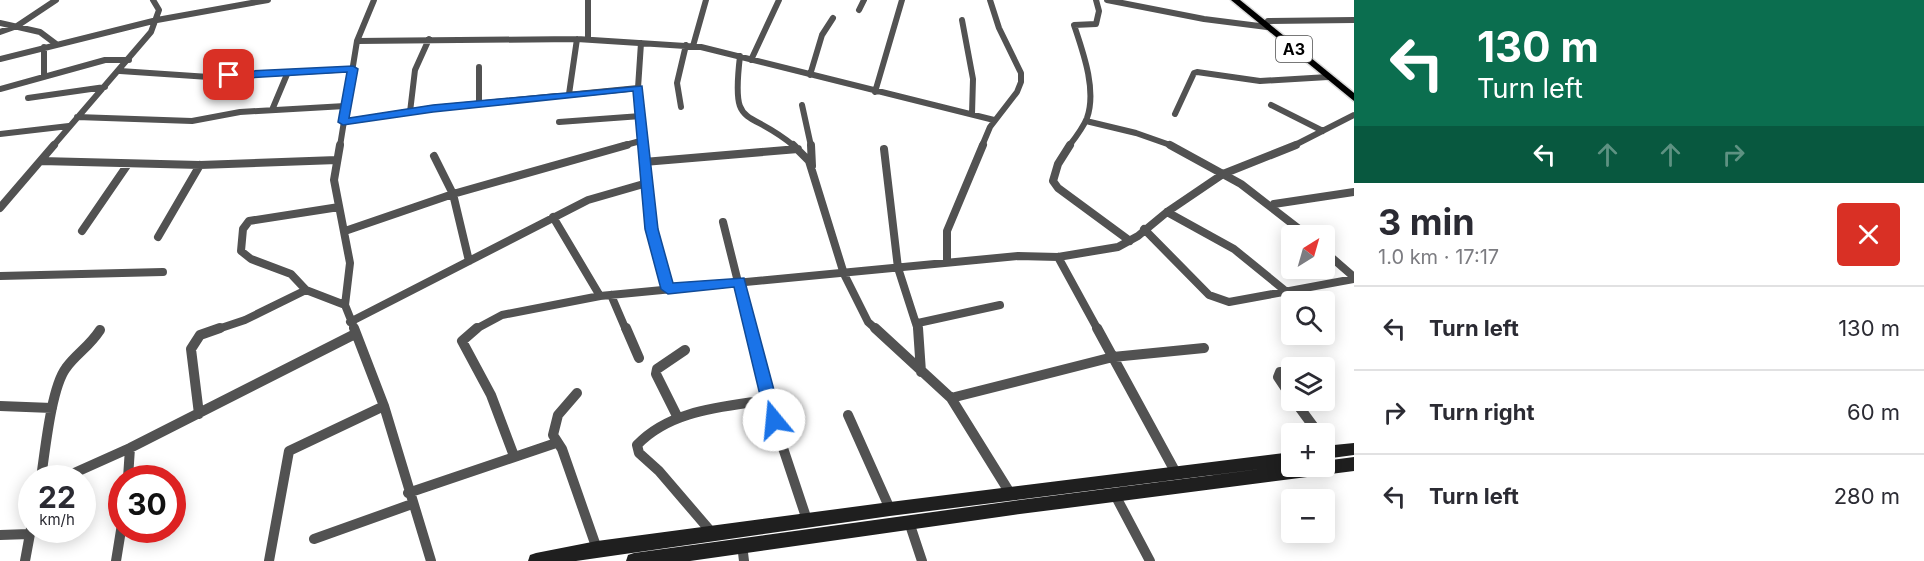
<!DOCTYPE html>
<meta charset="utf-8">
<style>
body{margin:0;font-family:Inter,sans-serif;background:#f7f7f7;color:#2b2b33;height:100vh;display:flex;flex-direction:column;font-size:22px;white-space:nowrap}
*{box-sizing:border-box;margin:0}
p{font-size:20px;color:#7c7c81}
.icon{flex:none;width:33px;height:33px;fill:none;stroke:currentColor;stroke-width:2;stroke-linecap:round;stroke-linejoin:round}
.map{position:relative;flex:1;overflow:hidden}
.sheet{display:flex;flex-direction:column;background:#fff;width:570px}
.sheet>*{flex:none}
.banner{background:#0b6e4f;color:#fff;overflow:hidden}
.needle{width:39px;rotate:37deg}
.buttons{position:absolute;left:1281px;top:225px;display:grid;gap:12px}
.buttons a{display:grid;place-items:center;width:54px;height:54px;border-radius:6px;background:#fff;box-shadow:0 3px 15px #0003;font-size:30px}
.speed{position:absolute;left:18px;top:465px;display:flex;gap:12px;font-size:30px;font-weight:700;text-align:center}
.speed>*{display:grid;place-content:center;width:78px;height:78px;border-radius:50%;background:#fff;box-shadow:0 3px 15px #0003;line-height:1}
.speed small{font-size:15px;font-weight:400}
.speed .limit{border:9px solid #d22;background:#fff;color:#111}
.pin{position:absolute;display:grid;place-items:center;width:51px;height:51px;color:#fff;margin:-26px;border-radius:12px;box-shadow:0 3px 9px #0006}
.me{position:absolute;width:66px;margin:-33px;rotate:343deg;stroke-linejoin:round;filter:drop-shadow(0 0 4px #0008)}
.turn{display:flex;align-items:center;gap:21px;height:126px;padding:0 24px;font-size:27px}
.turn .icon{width:78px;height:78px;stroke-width:2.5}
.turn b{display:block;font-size:42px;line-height:51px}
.lanes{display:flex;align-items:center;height:57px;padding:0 24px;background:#0003;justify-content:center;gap:30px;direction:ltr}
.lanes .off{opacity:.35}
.round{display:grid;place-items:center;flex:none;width:63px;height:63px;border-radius:6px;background:#f7f7f7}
.headline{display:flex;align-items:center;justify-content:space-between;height:102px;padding:0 24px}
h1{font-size:36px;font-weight:700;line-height:45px}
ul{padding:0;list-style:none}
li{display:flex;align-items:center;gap:18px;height:84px;padding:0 24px;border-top:2px solid #e1e1e2}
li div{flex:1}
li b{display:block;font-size:22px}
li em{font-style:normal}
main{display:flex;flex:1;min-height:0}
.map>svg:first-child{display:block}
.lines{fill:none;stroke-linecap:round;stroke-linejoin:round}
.primary-casing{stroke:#dbdbdb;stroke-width:3}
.minor-far2{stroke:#525252;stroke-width:6}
.minor-far1{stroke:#525252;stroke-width:8}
.minor{stroke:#525252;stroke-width:10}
.secondary{fill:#1f1f1f;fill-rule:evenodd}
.primary{fill:#000;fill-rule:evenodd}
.route{fill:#1a73e8;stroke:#114b97;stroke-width:1.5}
.labels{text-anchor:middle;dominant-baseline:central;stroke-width:5;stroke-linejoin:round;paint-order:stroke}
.shield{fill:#fff;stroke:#4c4c4c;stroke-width:1.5}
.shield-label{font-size:16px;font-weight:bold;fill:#000}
</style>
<main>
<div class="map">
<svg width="1354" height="561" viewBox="0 0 1354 561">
<rect width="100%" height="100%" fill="#fff"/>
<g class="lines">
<defs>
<path id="primary" d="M 1231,0 L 1240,0 L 1354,93 L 1354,101 Z"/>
</defs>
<use href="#primary" class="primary-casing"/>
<path class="minor-far2" d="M 588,0 L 588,39
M 1107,0 L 1204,19 L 1267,27
M 859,10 L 864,0
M 962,20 L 973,79 L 972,114
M 1268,21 L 1354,20
M 0,23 L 40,32 L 56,44
M 0,32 L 17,26 L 56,0
M 357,41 L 577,39 L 701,47 L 994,120
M 641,43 L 638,88 L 644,146
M 693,46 L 706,0
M 44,47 L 44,77
M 740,56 C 731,132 746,106 794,146
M 0,59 L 157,20 L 268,0
M 751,60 L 779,0
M 479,67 L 479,103
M 120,71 L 209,77 L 353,69
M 810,75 L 822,35 L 833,18
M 0,89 L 105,60 L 129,60
M 875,92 L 902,0
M 569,94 L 577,39
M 28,98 L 105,87
M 802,105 L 811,146
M 1271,105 L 1323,131
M 681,107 L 677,83 L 686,45
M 272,110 L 288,72
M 410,112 L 415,70 L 429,39
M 1175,114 L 1194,73 L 1197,72 L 1260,81 L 1328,77
M 77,117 L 192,121 L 240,112 L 345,106
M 1086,121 L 1136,133 L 1173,146
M 343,122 L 433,108 L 638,88
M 559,122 L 641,116
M 0,134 L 69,126
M 53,146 L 151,32 L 159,10 L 153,0
M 340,146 L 357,41 L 374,0
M 622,146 L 644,140
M 982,146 L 990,127 L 1017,92 L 1021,82 L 1021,73 L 999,28 L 990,0
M 1069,146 C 1076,137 1083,128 1087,118 C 1097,90 1083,52 1074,25 L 1096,24 L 1099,11 L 1096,0
M 1293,146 L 1354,115"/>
<path class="minor-far1" d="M 340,145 L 334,180 L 350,263 L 345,305 L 355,330
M 644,145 L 652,229 L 668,289
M 793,145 L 809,161 L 844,274 L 868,322 L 877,330
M 811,145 L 812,166
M 1070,145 L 1058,164 L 1053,181 L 1058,188 L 1130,241
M 1170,145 L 1241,184 L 1308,236
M 884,149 L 898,268 L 918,330
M 434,156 L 453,194 L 469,261
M 41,161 L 200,165 L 337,160
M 644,162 L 798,149
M 1274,204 L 1354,192
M 339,207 L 249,221 L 243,229 L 241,251 L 251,259 L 291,274 L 306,290 L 345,305
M 0,208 L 54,145
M 1167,212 L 1234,249 L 1288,293
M 553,217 L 600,296
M 723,222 L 750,330
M 1144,229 L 1209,295 L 1229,302 L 1354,279
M 82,231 L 128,164
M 345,231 L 453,194 L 627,145
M 158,237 L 200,165
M 1324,251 L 1354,277
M 1058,257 L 1098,330
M 947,262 L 947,231 L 983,145
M 0,276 L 163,272
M 611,295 L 626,330
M 350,322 L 588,200 L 647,183
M 918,323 L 1000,305
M 215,330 L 245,320 L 306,290
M 474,330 L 502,315 L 600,296 L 1018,256 L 1058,257 L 1118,247 L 1138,236 L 1167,212 L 1223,174 L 1296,145"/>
<path class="minor" d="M 354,328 L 384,406 L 431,561
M 477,328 L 462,341 L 491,395 L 514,456
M 626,328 L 639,358
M 749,328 L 767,400 L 807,520
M 875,328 L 951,398 L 1010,493
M 918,328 L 921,372
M 1097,328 L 1176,473
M 1292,372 L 1280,372 L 1278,377 L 1292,398
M 577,393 L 558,415 L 553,435 L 562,449 L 597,549
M 951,398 L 1113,357 L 1204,348
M 1294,400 L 1319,434
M 0,406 L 52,408
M 199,414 L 191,349 L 200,335 L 220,328
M 848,415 L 890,509
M 678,418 L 656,374 L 657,369 L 685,350
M 1324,441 L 1333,452
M 41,478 C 45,452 51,388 66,368 C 76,354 89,347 100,330
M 63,478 L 130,448 L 355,334
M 128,478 L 130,448
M 408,493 L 556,443
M 1115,495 L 1150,561
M 909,522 L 922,561
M 713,534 L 659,471 L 639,453 L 637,445 C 670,410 722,407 767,400
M 0,535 L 29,534
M 314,539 L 412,504
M 742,544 L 744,561
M 25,561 L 32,523
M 116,561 L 122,524
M 269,561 L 289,451 L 384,406"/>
<path class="secondary" d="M 1354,443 L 1354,455 L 1324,459 L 1324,446 Z
M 1292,452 L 1292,465 L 890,516 L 576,561 L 528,561 L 530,555 L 536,553 L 597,541 L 890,502 Z
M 1354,457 L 1354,471 L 1013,515 L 690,561 L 626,561 L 628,555 L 634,553 L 1013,501 L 1292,465 L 1324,466 L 1324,461 Z"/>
<use href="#primary" class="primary"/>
</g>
<path class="route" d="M 353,66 L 358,69 L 349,118 L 433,105 L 642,86 L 658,229 L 673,283 L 744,278 L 782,420 L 779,425 L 768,425 L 766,420 L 734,287 L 668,294 L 661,289 L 645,229 L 633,91 L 433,112 L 343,125 L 338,122 L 347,72 L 229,79 L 223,75 L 229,72 Z"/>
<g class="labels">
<rect class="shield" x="1276" y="36" width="36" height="26" rx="4.5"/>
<g class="shield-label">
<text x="1294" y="49">A3</text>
</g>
</g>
</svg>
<div class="buttons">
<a><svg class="needle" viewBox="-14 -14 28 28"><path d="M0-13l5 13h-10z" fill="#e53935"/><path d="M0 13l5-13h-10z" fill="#7c7c81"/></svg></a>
<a><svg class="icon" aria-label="search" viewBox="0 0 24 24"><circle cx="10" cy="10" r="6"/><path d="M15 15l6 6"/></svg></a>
<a><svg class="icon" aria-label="layers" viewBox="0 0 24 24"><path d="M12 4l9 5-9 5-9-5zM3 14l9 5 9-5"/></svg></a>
<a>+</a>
<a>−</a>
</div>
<div class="speed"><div>22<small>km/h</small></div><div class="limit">30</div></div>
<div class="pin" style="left:229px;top:75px;background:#d93025"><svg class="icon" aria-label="arrive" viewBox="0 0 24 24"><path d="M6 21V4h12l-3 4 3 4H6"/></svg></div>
<svg class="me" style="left:774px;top:420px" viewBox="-20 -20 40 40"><circle r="19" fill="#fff"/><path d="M0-13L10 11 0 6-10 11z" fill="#1a73e8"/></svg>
</div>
<section class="sheet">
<div class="banner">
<div class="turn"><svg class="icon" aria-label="left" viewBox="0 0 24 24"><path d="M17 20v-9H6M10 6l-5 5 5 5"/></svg><div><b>130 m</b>Turn left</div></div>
<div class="lanes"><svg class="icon" aria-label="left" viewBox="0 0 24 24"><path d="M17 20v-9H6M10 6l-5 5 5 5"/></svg><svg class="icon off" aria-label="ahead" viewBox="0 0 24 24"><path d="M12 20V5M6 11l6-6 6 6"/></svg><svg class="icon off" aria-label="ahead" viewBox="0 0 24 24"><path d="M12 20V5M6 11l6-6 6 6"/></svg><svg class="icon off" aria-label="right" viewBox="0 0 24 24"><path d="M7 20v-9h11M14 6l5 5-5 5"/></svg></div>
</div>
<div class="headline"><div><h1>3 min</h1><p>1.0 km · 17:17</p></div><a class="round" style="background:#d93025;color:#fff"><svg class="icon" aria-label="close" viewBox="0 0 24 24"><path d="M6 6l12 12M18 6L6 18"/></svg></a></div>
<ul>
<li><svg class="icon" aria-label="left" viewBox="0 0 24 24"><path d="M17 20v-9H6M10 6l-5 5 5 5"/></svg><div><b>Turn left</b></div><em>130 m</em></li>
<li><svg class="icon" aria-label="right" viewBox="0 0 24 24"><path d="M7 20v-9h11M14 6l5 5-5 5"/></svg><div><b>Turn right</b></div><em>60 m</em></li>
<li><svg class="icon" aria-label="left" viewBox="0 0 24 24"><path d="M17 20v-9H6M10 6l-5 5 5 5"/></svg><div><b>Turn left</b></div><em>280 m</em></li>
</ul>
</section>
</main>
